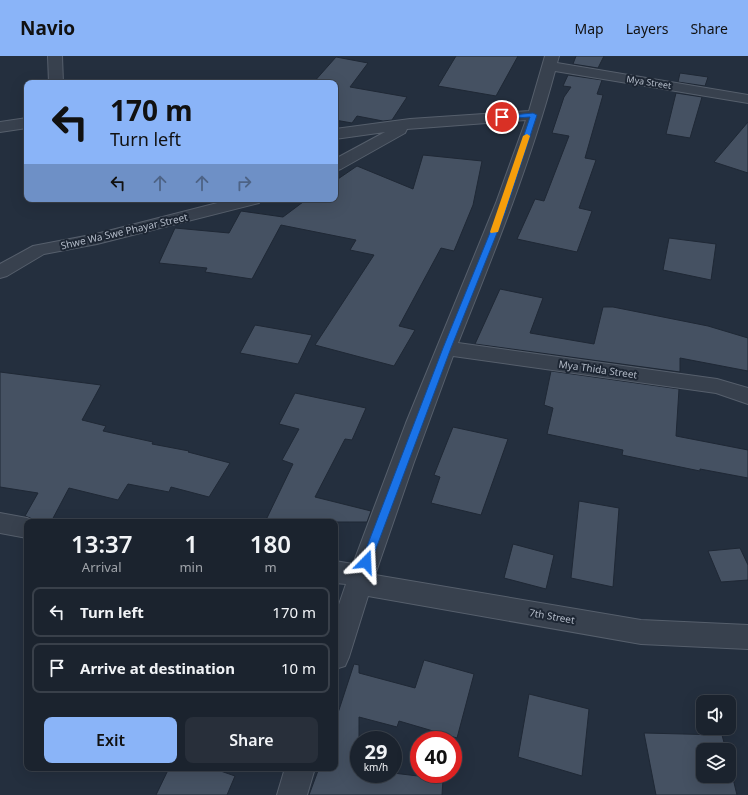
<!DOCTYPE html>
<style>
body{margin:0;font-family:"Noto Sans",sans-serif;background:#282f3a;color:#f1f3f6;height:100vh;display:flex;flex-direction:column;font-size:15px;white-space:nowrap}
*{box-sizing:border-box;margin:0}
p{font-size:13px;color:#a0a4aa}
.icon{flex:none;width:22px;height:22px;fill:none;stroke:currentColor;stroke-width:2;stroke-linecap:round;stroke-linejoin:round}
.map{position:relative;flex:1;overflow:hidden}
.details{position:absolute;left:24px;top:463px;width:314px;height:252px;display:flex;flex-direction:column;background:#1b232e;border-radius:8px;box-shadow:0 4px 16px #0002,0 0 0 1px #39404a}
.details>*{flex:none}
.banner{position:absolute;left:24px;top:24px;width:314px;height:122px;border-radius:8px;box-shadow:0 4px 16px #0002,0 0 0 1px #39404a;background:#8ab4f8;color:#111;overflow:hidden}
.fabs{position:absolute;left:696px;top:639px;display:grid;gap:8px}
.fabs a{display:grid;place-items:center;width:40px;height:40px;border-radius:8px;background:#1b232e;box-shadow:0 4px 16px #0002,0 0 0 1px #39404a;font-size:20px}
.speed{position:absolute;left:350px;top:675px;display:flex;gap:8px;font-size:20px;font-weight:700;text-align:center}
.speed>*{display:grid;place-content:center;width:52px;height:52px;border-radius:50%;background:#1b232e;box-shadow:0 4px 16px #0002,0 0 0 1px #39404a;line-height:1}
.speed small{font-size:10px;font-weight:400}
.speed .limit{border:6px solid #d22;background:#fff;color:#111}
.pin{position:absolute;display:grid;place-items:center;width:34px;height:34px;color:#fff;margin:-17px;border:2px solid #fff;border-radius:50%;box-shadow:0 1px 4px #0007}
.me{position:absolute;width:44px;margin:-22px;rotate:21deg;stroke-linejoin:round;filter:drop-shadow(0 0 3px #0008)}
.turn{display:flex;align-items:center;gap:14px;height:84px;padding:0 20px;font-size:18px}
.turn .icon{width:52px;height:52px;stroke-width:2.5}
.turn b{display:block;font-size:28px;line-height:34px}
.lanes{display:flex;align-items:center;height:38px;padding:0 20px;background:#0003;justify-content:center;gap:20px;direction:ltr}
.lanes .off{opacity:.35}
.eta{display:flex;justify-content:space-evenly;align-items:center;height:68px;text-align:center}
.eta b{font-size:24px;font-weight:600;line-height:28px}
.primary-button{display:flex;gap:8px;margin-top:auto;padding:8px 20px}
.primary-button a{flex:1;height:46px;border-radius:8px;background:#8ab4f8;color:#111;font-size:16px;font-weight:600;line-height:46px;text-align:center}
.primary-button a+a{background:#282f3a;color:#f1f3f6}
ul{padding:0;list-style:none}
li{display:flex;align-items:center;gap:12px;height:50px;margin:0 8px 6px;padding:0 12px;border:2px solid #39404a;border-radius:8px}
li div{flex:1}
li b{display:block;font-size:15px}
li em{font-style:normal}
header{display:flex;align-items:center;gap:24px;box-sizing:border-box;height:56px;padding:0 20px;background:#8ab4f8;color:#111}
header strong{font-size:19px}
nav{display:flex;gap:22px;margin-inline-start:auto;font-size:14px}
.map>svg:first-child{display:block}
.building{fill:#455162;stroke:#1f2835}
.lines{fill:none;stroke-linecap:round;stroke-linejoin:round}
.minor-casing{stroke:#565f6c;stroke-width:2}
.minor{fill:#38414e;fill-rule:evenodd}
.route{fill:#1a73e8;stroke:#114b97}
.slow{fill:#f59e0b}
.labels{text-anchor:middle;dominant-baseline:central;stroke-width:4;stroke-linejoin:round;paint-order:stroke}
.far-street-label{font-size:9px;fill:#b4bcc9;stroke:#1d2633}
.street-label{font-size:10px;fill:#b4bcc9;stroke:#1d2633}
</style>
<header>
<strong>Navio</strong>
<nav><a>Map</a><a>Layers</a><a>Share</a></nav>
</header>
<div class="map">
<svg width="748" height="739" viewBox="0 0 748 739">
<rect width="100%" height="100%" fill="#242f3e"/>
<path class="building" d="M 456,0 L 518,0 L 496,40 L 438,30 Z
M 576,0 L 604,0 L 598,12 L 573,8 Z
M 336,1 L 368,7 L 350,31 L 407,41 L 392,64 L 383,65 L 357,60 L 352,67 L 335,64 L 335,27 L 313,27 Z
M 680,17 L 708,21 L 705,30 L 678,26 Z
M 568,19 L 602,24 L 597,38 L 603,39 L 585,102 L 596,104 L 579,152 L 592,155 L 577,196 L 517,183 L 535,143 L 544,145 L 569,80 L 552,77 L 564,41 L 571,31 L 563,30 Z
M 676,37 L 702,41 L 690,82 L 666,78 Z
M 748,66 L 748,117 L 714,106 Z
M 423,99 L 482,105 L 473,149 L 454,195 L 441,192 L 399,270 L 415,274 L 394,310 L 315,289 L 374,199 L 350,194 L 356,184 L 281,169 L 252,223 L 205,216 L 207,212 L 159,207 L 175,172 L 229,177 L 241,155 L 283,161 L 307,143 L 335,143 L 335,125 L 357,110 L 413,133 Z
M 669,182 L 716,188 L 711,224 L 663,214 Z
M 500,233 L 543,242 L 530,277 L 594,288 L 603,251 L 613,251 L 708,270 L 748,282 L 748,315 L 680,302 L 680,316 L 475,288 Z
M 255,269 L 312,279 L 298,308 L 240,297 Z
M 551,315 L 679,333 L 676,380 L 748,394 L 748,422 L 700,413 L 700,415 L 622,399 L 623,394 L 547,378 L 553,352 L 544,349 Z
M 0,316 L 101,329 L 82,364 L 106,370 L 103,375 L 153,386 L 152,388 L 189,395 L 188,396 L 230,407 L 209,441 L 171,431 L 169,436 L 128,428 L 118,444 L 69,432 L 51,466 L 35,464 L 25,460 L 38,437 L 0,431 Z
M 295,337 L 366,352 L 352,384 L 345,383 L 315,441 L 371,455 L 367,466 L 265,466 L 293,408 L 282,404 L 299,373 L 279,368 Z
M 453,371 L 508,383 L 481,459 L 431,447 L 440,421 L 434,419 Z
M 579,445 L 619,452 L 613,531 L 571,522 Z
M 513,488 L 554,499 L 546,533 L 504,522 Z
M 740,492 L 748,509 L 748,524 L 721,526 L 708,495 Z
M 424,604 L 474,618 L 457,682 L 399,665 L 397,671 L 359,661 L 359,718 L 393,718 L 393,717 L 443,723 L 442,739 L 309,739 L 319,712 L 335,712 L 335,666 L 354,608 L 359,609 L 359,617 L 415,632 Z
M 529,638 L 589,653 L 582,720 L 518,701 Z
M 644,677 L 722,679 L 726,694 L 703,694 L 703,720 L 729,720 L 729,706 L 737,739 L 656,739 Z
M 169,712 L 212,712 L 235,720 L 227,739 L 156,739 Z"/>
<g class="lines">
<defs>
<path id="minor" d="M 48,0 L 62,0 L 63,27 L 49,27 Z
M 545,0 L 559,0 L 557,7 L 748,39 L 748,47 L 555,15 C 530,108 494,197 458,287 L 717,323 L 748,332 L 748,348 L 716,337 L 453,300 L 414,406 L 375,519 L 641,564 L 748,569 L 748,593 L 641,588 L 368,540 L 349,601 L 345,610 L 335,613 L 335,560 L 346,528 L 335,527 L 335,505 L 353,508 L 406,367 L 496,147 L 526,64 L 407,73 L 405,77 L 341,113 L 335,115 L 335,103 L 385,76 L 335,83 L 335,73 L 410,63 L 529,55 Z
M 27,62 L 27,72 L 0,76 L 0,66 Z
M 233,143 L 261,143 L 259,147 L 97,188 L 44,198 L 7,220 L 0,222 L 0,208 L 33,190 L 96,178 Z
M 0,457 L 27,462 L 36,466 L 27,466 L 27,482 L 0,477 Z
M 285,712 L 315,712 L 307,739 L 277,739 Z"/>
</defs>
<use href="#minor" class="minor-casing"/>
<use href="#minor" class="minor"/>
</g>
<path class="route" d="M 533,57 L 537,59 L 505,157 L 451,292 L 371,506 L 366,510 L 362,509 L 361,506 L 443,292 L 498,157 L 530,61 L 502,63 L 499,61 L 502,60 Z"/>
<path class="slow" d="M 527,78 L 530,80 L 498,176 L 491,177 L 490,176 L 523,80 Z"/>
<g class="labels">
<g class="far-street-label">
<text transform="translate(649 26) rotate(9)">Mya Street</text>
</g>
<g class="street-label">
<text transform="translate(124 175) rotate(-13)">Shwe Wa Swe Phayar Street</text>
<text transform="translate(598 313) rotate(8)">Mya Thida Street</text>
<text transform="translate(552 560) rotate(10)">7th Street</text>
</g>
</g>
</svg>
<div class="fabs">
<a><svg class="icon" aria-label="sound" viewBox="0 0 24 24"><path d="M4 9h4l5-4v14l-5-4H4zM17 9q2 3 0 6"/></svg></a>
<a><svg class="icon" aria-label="layers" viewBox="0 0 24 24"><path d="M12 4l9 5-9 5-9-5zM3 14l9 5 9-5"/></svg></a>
</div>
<div class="speed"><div>29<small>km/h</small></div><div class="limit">40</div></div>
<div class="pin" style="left:502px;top:61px;background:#d93025"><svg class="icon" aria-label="arrive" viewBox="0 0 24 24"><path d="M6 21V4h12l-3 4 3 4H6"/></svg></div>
<svg class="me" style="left:366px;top:506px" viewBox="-20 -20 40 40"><path d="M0-17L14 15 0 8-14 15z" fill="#1a73e8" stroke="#fff" stroke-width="4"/></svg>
<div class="banner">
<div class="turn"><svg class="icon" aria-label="left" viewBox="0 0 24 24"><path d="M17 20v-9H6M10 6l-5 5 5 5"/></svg><div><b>170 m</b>Turn left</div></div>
<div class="lanes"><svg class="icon" aria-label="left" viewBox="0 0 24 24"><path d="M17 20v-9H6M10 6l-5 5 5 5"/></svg><svg class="icon off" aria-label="ahead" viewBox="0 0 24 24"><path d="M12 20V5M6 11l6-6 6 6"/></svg><svg class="icon off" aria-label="ahead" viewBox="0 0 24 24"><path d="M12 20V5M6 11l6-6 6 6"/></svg><svg class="icon off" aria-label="right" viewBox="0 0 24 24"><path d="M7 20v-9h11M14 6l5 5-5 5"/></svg></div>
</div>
<section class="details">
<div class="eta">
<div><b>13:37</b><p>Arrival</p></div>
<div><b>1</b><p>min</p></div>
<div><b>180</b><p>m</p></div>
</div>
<ul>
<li><svg class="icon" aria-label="left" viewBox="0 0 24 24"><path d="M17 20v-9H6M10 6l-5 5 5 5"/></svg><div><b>Turn left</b></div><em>170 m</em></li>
<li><svg class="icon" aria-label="arrive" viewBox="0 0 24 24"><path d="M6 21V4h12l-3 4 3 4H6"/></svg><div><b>Arrive at destination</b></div><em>10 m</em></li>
</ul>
<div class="primary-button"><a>Exit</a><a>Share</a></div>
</section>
</div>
